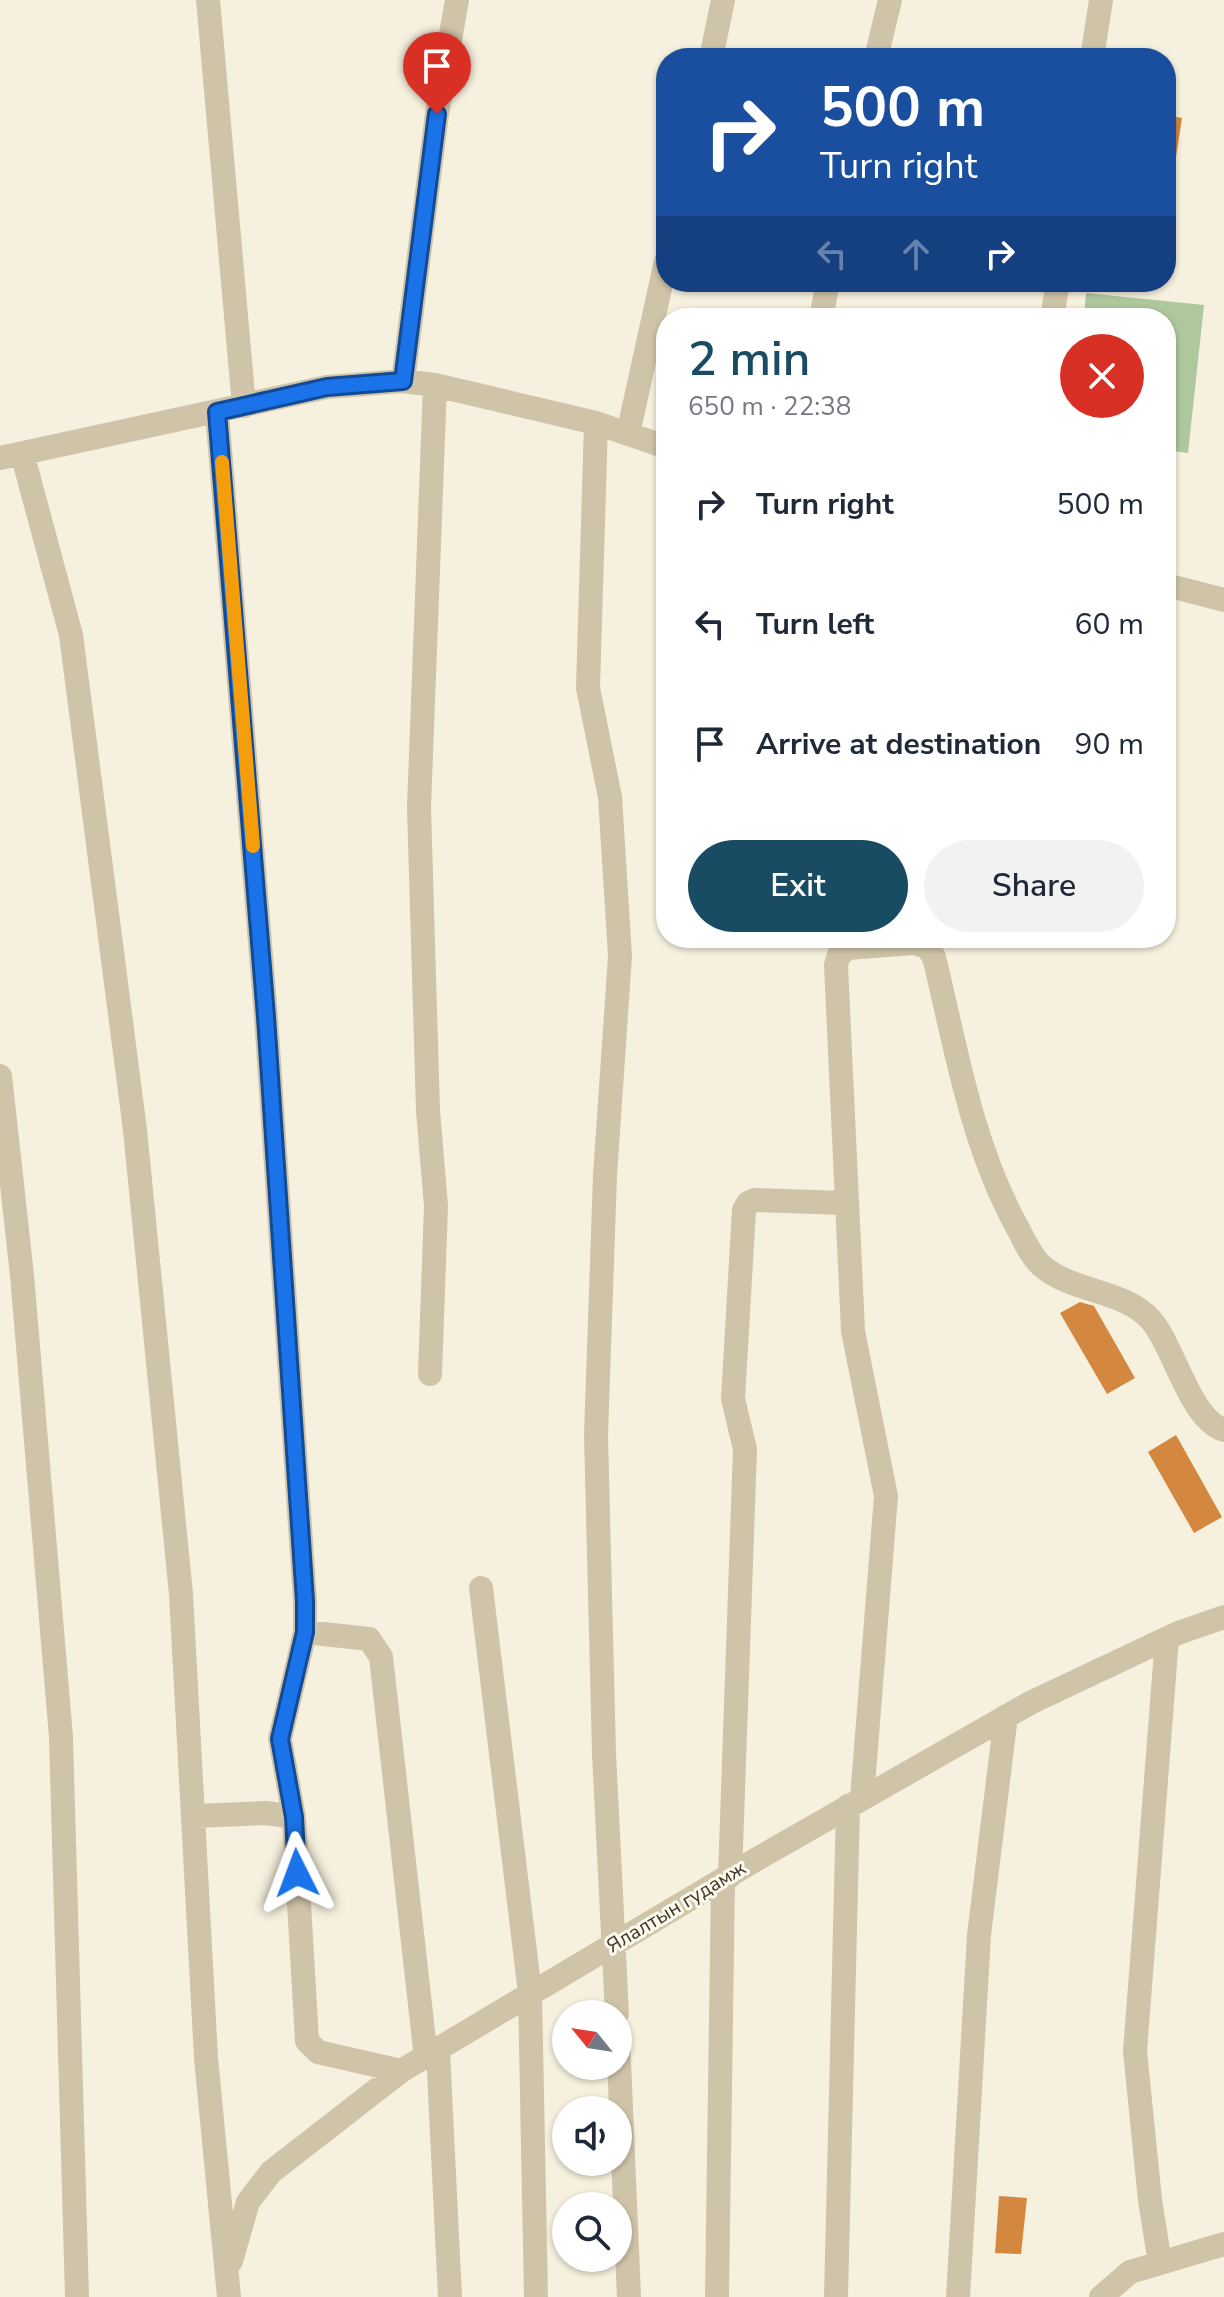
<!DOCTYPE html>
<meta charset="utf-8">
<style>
body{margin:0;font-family:"Nunito Sans",sans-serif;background:#f2f2f3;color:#1f2937;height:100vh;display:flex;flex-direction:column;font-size:30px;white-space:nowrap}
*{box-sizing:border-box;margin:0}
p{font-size:26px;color:#747a83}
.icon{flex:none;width:44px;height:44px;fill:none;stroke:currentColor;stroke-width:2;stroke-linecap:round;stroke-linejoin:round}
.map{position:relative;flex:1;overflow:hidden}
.panel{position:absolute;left:656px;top:308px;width:520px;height:640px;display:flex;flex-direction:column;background:#fff;border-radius:32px;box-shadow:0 2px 6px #0004}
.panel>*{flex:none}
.top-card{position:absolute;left:656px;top:48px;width:520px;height:244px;border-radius:32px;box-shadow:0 2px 6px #0004;background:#1a4fa0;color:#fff;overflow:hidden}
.needle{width:52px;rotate:300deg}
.buttons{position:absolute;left:552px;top:2000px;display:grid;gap:16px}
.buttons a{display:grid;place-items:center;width:80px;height:80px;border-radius:50%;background:#fff;box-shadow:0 2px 6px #0004;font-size:40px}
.pin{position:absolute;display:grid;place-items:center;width:68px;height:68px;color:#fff;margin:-82px -34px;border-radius:50% 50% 50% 0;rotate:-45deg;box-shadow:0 0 8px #0007}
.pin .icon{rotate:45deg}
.me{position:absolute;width:88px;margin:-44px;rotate:357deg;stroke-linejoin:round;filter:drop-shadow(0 0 6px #0008)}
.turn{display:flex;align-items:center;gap:28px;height:168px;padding:0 32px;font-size:36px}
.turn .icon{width:104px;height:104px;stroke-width:2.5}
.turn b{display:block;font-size:56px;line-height:68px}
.lanes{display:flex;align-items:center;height:76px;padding:0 32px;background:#0003;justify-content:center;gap:40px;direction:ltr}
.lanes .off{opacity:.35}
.round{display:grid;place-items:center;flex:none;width:84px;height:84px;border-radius:42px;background:#f2f2f3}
.head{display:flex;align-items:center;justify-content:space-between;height:136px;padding:0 32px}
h1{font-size:48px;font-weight:600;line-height:60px;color:#194c63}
.button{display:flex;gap:16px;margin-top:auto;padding:16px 32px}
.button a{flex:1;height:92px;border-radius:48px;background:#194c63;color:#fff;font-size:32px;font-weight:600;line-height:92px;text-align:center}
.button a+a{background:#f2f2f3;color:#1f2937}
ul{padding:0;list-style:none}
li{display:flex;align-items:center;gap:24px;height:120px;padding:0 32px}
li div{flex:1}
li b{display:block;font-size:30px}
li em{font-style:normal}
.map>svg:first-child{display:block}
.green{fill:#aec79c}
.building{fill:#d4873e}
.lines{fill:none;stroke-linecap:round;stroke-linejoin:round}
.minor{stroke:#d0c4a8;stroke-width:24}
.route-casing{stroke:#114b97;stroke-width:20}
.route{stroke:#1a73e8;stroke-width:14}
.slow{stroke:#f59e0b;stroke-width:14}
.labels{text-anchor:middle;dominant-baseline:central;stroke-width:6;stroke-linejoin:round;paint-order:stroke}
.street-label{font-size:20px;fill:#3c3429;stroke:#fcf9ec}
</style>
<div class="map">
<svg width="1224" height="2297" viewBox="0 0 1224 2297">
<rect width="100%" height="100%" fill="#f6f0de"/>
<path class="green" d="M 1086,293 L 1204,305 L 1188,453 L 1166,450 L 1166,318 L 1084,318 Z"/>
<path class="building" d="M 1166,115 L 1182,118 L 1175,163 L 1166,163 Z
M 1080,1302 L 1094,1306 L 1135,1378 L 1107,1394 L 1060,1313 Z
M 1176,1435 L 1222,1517 L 1194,1533 L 1148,1452 Z
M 999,2196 L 1027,2198 L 1021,2254 L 995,2253 Z"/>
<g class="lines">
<path class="minor" d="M 208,0 L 244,406
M 711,58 L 723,0
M 876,58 L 890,0
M 1092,58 L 1101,0
M 821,318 L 828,282
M 1052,318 L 1058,282
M 403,381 L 437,114 L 457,0
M 596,423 L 588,688 L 610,797 L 620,956 L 605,1175 L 596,1435 L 604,1754 L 617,2014
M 628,434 L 666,261
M 22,453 L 71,635 L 135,1130 L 181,1594 L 206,2058 L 229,2297
M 0,458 L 327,387 L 403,381 L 435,385 L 596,423 L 666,447
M 1166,585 L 1224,600
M 0,1076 L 22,1275 L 61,1737 L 77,2297
M 430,1374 L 436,1206 L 428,1111 L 419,807 L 435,385
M 481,1588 L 530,1993 L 536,2297
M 305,1632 L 369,1639 L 381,1657 L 426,2058
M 862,1798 L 886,1496 L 853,1331 L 836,965 L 839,955 L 848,948 L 914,943 L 927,947 L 934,957 C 956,1048 971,1142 1016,1225 C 1024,1239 1030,1256 1042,1266 C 1073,1293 1123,1289 1151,1320 C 1174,1346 1190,1420 1224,1430
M 196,1816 L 266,1813 L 294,1817 L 280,1739 L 305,1632 L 305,1601 L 266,1017 L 217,412
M 294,1817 L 307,2041 L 318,2052 L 401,2071
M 730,1876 L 745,1449 L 733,1399 L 744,1210 L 748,1203 L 755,1200 L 845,1203
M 618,2037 L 629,2297
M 438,2051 L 450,2297
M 231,2261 L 248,2202 L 271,2172 L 401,2071 L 757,1859 L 1030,1703 L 1178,1633 L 1224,1617
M 1160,2263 L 1150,2200 L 1135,2051 L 1167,1638
M 717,2297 L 723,1879
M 836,2297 L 848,1806
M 958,2297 L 979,1935 L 1006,1716
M 1101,2297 L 1130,2272 L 1224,2244"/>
</g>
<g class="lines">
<defs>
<path id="route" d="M 297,1873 L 294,1817 L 280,1739 L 305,1632 L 305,1601 L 266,1017 L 217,412 L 327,387 L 403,381 L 437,114"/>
</defs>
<use href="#route" class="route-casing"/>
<use href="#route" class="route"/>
<path class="slow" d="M 222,462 L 253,846"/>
</g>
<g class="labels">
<g class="street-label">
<text transform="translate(676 1907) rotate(-31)">Ялалтын гудамж</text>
</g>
</g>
</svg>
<div class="buttons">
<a><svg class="needle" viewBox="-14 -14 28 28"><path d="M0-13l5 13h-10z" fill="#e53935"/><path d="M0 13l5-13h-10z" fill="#747a83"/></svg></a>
<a><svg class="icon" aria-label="sound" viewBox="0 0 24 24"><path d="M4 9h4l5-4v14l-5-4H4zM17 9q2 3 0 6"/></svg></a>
<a><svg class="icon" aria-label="search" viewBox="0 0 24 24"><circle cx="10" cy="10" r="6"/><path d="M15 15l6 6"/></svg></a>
</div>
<div class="pin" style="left:437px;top:114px;background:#d93025"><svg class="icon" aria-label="arrive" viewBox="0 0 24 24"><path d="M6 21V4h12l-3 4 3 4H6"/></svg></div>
<svg class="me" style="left:297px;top:1873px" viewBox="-20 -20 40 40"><path d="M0-17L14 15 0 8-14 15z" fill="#1a73e8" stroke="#fff" stroke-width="4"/></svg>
<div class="top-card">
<div class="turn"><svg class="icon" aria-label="right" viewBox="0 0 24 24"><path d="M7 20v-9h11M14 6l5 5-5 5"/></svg><div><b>500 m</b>Turn right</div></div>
<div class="lanes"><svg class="icon off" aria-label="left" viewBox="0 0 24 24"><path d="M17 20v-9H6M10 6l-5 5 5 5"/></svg><svg class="icon off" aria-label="ahead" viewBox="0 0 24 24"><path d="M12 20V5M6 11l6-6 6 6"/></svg><svg class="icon" aria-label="right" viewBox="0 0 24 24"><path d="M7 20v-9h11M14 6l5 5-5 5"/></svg></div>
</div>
<section class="panel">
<div class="head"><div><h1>2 min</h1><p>650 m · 22:38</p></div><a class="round" style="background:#d93025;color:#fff"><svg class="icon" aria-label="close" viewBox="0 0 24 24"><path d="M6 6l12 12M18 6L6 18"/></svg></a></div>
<ul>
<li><svg class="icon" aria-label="right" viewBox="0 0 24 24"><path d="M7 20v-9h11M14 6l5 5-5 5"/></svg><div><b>Turn right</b></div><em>500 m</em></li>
<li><svg class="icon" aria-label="left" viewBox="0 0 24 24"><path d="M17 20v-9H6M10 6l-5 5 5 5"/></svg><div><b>Turn left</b></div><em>60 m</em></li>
<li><svg class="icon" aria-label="arrive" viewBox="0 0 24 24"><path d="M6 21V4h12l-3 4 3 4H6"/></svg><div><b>Arrive at destination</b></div><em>90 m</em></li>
</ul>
<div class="button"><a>Exit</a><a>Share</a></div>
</section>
</div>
